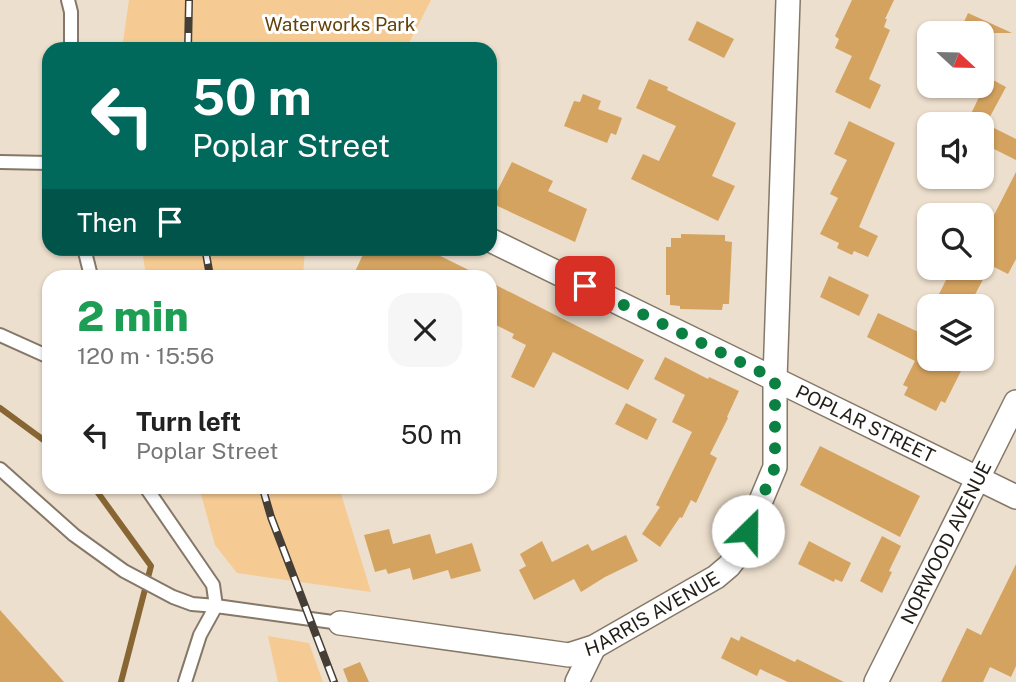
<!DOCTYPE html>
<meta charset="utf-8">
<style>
body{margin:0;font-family:"Public Sans",sans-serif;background:#f6f6f6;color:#222;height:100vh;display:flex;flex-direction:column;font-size:26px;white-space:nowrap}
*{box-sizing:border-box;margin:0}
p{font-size:23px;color:#767676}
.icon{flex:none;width:38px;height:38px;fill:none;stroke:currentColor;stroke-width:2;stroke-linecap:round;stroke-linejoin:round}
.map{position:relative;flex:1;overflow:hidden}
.panel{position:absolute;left:42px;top:270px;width:455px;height:224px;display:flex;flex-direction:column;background:#fff;border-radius:21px;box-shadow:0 2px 5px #0004}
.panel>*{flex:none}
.top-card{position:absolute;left:42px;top:42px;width:455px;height:214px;border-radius:21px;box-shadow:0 2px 5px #0004;background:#00695c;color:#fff;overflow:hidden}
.needle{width:46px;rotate:112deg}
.fabs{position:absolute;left:917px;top:21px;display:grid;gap:14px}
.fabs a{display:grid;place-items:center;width:77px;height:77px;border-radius:14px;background:#fff;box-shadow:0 2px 5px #0004;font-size:35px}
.pin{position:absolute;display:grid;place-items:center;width:60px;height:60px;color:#fff;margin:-30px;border-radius:14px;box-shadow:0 4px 10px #0006}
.me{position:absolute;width:77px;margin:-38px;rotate:23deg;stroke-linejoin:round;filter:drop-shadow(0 0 5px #0008)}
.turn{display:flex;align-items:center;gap:24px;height:147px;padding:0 35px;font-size:32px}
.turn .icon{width:91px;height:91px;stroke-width:2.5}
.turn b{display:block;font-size:49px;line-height:60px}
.then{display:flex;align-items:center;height:66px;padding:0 35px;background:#0003;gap:14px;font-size:26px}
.round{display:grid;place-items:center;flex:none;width:74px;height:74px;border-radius:21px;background:#f6f6f6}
.headline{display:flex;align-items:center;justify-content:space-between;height:119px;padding:0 35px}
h1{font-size:42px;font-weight:800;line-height:52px;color:#1e9e55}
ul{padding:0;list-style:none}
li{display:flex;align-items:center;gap:21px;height:91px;padding:0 35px}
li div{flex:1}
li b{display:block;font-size:26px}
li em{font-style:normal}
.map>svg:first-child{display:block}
.green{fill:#f5cb93}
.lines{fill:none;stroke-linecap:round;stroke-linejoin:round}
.stream{stroke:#886634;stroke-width:6}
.building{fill:#d5a360}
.lane-casing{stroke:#857868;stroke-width:16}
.street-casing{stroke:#857868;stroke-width:26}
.lane{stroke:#fff;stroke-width:12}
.street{stroke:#fff;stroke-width:23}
.rail-casing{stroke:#443e36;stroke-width:8}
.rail{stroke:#fff;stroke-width:5;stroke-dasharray:16;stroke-linecap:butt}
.route{stroke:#0b8043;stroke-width:12;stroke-dasharray:0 21.6}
.labels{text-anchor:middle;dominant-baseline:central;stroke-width:6;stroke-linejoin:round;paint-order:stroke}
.park-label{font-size:19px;fill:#62410a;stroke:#fff}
.street-label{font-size:19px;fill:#221d17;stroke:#fff}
</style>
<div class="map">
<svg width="1016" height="682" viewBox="0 0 1016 682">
<rect width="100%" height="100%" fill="#eddfcd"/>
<path class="green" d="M 129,0 L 431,0 L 406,49 L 122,49 Z
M 142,249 L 305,249 L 303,276 L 146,276 Z
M 199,487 L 339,487 L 371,592 L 237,573 L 215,545 Z
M 268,636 L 309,643 L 323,682 L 278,682 Z"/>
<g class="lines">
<path class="stream" d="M 0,408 L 49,444
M 93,486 L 151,566 L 121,682"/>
</g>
<path class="building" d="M 852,0 L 894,0 L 885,19 L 887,19 L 884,27 L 890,30 L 869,79 L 881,85 L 870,109 L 835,92 L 852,56 L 835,48 L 839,39 L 835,36 Z
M 968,13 L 1012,33 L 959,33 Z
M 697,21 L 734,39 L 724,58 L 688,40 Z
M 982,74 L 1006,87 L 986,124 L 1016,139 L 1016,160 L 982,143 L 982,124 L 966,124 L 982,91 Z
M 649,79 L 668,87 L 667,90 L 736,123 L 712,176 L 735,186 L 718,221 L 631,179 L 643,154 L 659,161 L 676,126 L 636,108 Z
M 583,94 L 601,101 L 598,109 L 622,118 L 616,135 L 611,133 L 607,143 L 564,126 L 574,101 L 580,102 Z
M 849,121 L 895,143 L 859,227 L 878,236 L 868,257 L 854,251 L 852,255 L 837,248 L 839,243 L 820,234 L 838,198 L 830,194 L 847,160 L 834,154 Z
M 512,162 L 553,181 L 548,191 L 587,209 L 575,242 L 491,203 Z
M 1016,172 L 1016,259 L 1008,274 L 982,261 L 982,217 L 988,220 L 992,214 L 994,215 Z
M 681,234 L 725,235 L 725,241 L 732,242 L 729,304 L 723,304 L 722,310 L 680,309 L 680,306 L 670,305 L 670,295 L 666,295 L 666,247 L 671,247 L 671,238 L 681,238 Z
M 366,248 L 424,248 L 481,276 L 353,276 Z
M 952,268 L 989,268 L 969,306 L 933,306 Z
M 829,276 L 869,295 L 859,316 L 820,297 Z
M 490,282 L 644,360 L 628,390 L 553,352 L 534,388 L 511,377 L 526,345 L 512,338 L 514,334 L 490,322 Z
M 878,313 L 927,336 L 929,331 L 929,359 L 967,359 L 945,403 L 941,401 L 936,411 L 904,395 L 908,387 L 903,385 L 915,361 L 867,337 Z
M 665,357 L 708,379 L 709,377 L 739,391 L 727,417 L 728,418 L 710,454 L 717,458 L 696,503 L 691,500 L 682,518 L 680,517 L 660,547 L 642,534 L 660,507 L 656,505 L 692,432 L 672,422 L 685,395 L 654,379 Z
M 626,403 L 657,419 L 647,440 L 615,424 Z
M 820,446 L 920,496 L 900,537 L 800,485 Z
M 389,529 L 393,544 L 430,534 L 436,554 L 472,543 L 481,571 L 451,579 L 448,570 L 413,580 L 410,568 L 388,574 L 386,569 L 375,572 L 364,535 Z
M 626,535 L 638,561 L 605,577 L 581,592 L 574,579 L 534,600 L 519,570 L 526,566 L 520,554 L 542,541 L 552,562 L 588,544 L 592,551 Z
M 882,536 L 901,546 L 889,571 L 892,572 L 882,593 L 860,581 Z
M 809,541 L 851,563 L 842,582 L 835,579 L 834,582 L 798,564 Z
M 1016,564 L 1016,666 L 1011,677 L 990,667 L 983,682 L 941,682 L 967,628 L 981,635 Z
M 0,610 L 64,682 L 0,682 Z
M 741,636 L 795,662 L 797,659 L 844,682 L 788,682 L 760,669 L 757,676 L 721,658 L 731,637 L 739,641 Z
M 360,662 L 369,682 L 348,682 L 343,669 Z"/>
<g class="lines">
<defs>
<path id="lane" d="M 68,0 L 71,12 L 71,49
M 0,162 L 49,163
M 84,248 L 91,276
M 0,335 L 49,357
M 0,469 L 74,535 L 124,571 L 173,597 L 192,604 L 216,606 L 340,623
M 145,486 L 213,585 L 216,606 L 200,635 L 185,682"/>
<g id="street">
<path id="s1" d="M 490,240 L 1016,497"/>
<path id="s2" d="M 340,623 L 569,655 L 594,647 L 716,577 L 729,566 L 739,553 L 775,467 L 775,379 L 788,0"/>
<path d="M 577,682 L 594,647"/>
<path id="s3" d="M 876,682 L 1016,402"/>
</g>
</defs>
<use href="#lane" class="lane-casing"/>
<use href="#street" class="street-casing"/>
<use href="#lane" class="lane"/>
<use href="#street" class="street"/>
<defs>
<path id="rail" d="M 188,49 L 189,0
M 205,248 L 210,276
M 262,486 L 271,517 L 334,682"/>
</defs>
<use href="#rail" class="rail-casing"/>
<use href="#rail" class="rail"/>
</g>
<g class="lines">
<path class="route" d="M 585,286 L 775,379 L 775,467 L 748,531"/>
</g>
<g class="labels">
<g class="park-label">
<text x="340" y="24">Waterworks Park</text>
</g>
<g class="street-label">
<text stroke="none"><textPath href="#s1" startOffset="418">POPLAR STREET</textPath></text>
<text stroke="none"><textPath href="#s3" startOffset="156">NORWOOD AVENUE</textPath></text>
<text stroke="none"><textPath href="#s2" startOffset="324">HARRIS AVENUE</textPath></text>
</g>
</g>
</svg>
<div class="fabs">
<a><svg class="needle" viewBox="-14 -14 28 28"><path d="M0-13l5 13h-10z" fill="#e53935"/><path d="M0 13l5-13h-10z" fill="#767676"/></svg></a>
<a><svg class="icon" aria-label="sound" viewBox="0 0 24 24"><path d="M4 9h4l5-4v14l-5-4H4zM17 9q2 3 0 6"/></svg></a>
<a><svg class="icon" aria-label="search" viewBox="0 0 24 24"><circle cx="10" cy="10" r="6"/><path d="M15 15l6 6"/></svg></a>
<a><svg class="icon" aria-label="layers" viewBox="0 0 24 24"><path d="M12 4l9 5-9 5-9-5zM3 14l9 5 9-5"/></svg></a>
</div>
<div class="pin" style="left:585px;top:286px;background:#d93025"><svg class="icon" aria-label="arrive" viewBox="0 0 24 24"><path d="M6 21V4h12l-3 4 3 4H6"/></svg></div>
<svg class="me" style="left:748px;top:531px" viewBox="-20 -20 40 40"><circle r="19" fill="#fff"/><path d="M0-13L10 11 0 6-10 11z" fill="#0b8043"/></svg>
<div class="top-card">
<div class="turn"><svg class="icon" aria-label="left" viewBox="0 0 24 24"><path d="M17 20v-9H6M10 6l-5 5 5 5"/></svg><div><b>50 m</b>Poplar Street</div></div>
<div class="then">Then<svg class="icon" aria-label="arrive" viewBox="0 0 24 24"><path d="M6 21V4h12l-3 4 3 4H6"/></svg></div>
</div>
<section class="panel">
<div class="headline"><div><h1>2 min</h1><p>120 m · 15:56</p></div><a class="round"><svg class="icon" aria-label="close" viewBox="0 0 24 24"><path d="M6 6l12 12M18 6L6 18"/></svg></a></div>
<ul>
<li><svg class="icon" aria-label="left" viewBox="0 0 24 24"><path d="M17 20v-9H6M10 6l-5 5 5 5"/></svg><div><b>Turn left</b><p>Poplar Street</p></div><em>50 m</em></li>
</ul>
</section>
</div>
